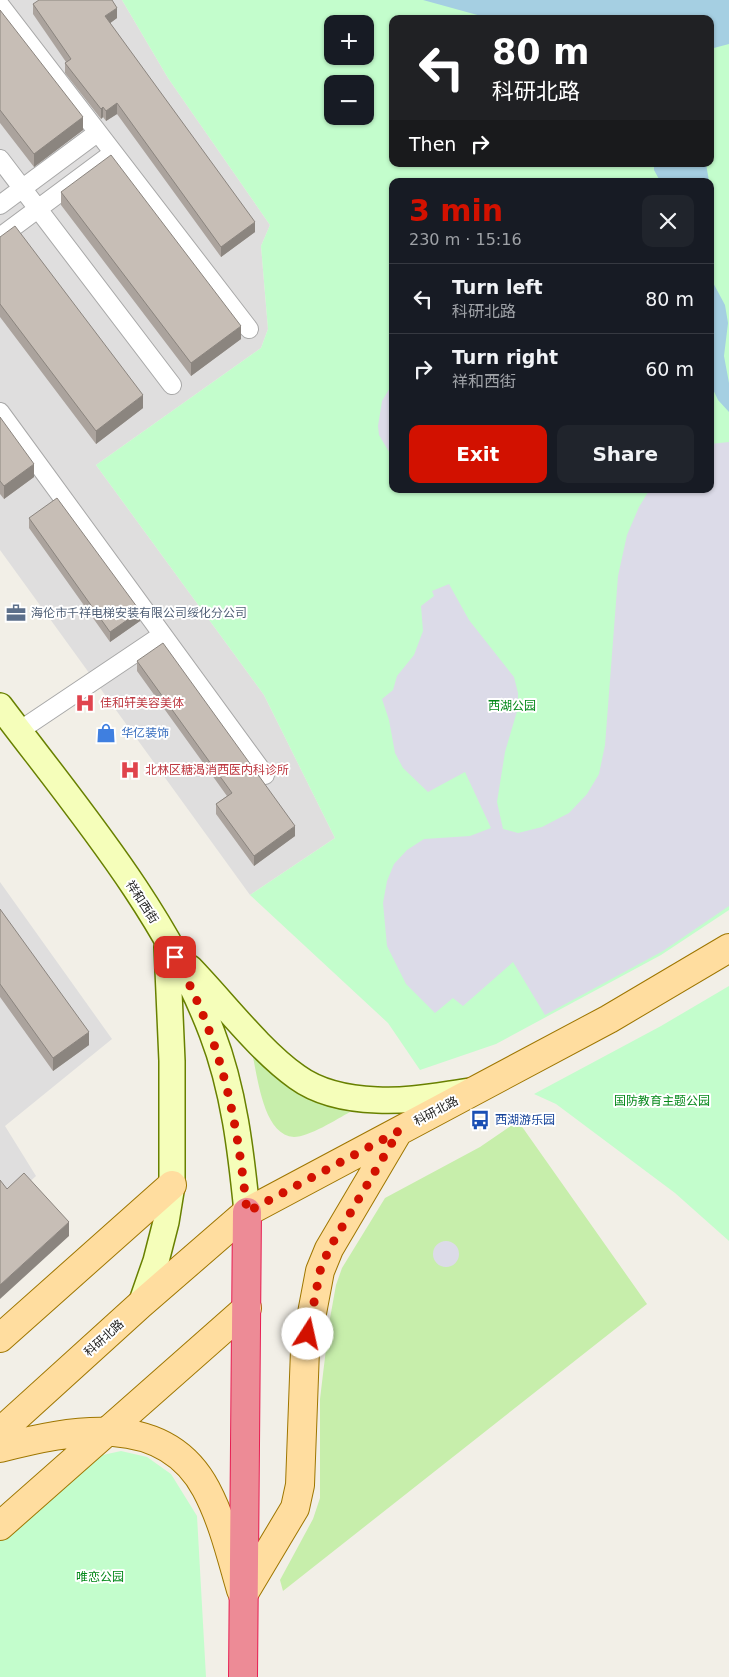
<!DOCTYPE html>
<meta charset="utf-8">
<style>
body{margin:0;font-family:"DejaVu Sans","Noto Sans SC",sans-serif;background:#20242c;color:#f1f3f6;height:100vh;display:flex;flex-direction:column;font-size:19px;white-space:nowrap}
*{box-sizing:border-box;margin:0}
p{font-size:16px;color:#9ea1a6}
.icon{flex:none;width:28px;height:28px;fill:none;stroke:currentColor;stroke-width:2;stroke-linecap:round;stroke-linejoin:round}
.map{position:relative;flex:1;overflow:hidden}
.details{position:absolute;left:389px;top:178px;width:325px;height:315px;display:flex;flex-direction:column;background:#171b24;border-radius:10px;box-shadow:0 1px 4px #0004}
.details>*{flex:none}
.hud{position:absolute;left:389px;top:15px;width:325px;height:152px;border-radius:10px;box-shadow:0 1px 4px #0004;background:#202124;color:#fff;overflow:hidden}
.controls{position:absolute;left:324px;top:15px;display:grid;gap:10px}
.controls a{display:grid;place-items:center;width:50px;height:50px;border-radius:10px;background:#171b24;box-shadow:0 1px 4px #0004;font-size:25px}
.pin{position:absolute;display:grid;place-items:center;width:42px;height:42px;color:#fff;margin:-21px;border-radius:10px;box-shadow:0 2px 8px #0006}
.me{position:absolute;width:55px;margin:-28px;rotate:10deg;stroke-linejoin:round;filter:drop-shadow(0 0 4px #0008)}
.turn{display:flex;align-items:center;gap:18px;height:105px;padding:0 20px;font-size:22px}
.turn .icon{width:65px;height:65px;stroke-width:2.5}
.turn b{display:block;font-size:35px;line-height:42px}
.then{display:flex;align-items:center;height:48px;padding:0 20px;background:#0003;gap:10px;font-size:19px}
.round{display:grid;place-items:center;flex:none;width:52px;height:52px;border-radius:10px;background:#20242c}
.head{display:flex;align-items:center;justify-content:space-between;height:85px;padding:0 20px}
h1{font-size:30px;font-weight:600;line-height:38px;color:#d21100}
.cta{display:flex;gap:10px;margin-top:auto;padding:10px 20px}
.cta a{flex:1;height:58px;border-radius:10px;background:#d21100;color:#fff;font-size:20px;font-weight:600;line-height:58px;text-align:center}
.cta a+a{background:#20242c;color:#f1f3f6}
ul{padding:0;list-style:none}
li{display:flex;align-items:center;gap:15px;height:70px;padding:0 20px;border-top:1px solid #363941}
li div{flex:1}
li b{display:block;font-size:19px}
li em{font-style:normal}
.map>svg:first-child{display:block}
.residential{fill:#dfdede}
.grass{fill:#c7eeab}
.park{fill:#c3fdcc;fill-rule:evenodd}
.plaza{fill:#dcdbe8}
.water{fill:#a5cfe2}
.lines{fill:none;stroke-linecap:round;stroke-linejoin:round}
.street-casing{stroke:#a8a8a8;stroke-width:20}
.secondary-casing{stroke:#688000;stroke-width:28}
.primary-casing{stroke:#9e7600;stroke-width:30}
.highway-casing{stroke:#e71e52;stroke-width:30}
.street{stroke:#fff;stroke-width:18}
.secondary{stroke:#f5feba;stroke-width:25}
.primary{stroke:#ffdd9f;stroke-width:28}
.highway{stroke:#ed8b96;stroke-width:28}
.wall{fill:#aba39d}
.shaded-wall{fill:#8b857f}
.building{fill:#c7beb6;stroke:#8b857f}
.route{stroke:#d21100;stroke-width:9;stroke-dasharray:0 16.2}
.labels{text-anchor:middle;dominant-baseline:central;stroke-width:4;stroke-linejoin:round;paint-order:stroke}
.service-label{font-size:12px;fill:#4e5e75;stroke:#fff;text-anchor:start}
.health-label{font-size:12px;fill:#be3a42;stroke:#fff;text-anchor:start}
.park-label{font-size:12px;fill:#05891a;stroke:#fff}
.shop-label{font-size:12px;fill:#366cbe;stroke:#fff;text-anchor:start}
.street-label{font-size:12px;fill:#212121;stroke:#fff}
.transit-label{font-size:12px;fill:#164399;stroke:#fff;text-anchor:start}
</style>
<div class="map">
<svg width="729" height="1677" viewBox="0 0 729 1677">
<rect width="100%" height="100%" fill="#f2efe7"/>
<path class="residential" d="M 0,0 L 122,0 L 168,78 L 270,225 L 261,246 L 268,329 L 261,348 L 96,465 L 264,695 L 335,838 L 250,895 L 0,550 Z
M 0,882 L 112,1039 L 5,1126 L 36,1176 L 0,1209 Z"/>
<path class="grass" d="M 252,1053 C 287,1090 301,1098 350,1112 C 337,1119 309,1137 294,1137 C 263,1135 258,1077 252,1053 Z
M 518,1121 L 647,1304 L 283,1591 L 280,1580 L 313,1519 L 320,1498 L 320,1399 L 329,1324 L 336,1285 L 342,1268 L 385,1198 L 480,1147 Z"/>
<path class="park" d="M 122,0 L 729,0 L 729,910 L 661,955 L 496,1044 L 420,1070 L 388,1023 L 250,895 L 335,838 L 264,695 L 96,465 L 261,348 L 268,329 L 261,246 L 270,225 L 168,78 ZM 392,19 L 710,19 L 710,164 L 392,164 ZM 332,24 L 365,24 L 365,56 L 332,56 ZM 332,84 L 365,84 L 365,116 L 332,116 ZM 392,181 L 710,181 L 710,489 L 392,489 Z
M 729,986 L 729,1241 L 675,1193 L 556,1104 L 534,1094 L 661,1026 Z
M 121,1451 L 147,1457 L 171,1474 L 197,1516 L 206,1677 L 0,1677 L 0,1531 L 89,1458 Z"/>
<path class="plaza" d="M 391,386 L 392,386 L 392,457 L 379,435 L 378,426 L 382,401 Z
M 729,442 L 729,906 L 663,951 L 545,1015 L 513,962 L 463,1006 L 453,998 L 435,1013 L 406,984 L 387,946 L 383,903 L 387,881 L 394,864 L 407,850 L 424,839 L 470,836 L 491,828 L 465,772 L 428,792 L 403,768 L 395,753 L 389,720 L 382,699 L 393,690 L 397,676 L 414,655 L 423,631 L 421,606 L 434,596 L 432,591 L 449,584 L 469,620 L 514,677 L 518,693 L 518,708 L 505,752 L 497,802 L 503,829 L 518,833 L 542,827 L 569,813 L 587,794 L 599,774 L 605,745 L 618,576 L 627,535 L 639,507 L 650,489 L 710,489 L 710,444 Z
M433 1254a13 13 0 1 1 26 0a13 13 0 1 1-26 0Z"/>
<path class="water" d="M 423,0 L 729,0 L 729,44 L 710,49 L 710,19 L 492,19 Z
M 654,164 L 706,164 L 709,181 L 660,181 L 654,170 Z
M 710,277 L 725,305 L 728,323 L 724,356 L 729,383 L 729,412 L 718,400 L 710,383 Z"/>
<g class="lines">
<defs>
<path id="street" d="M 0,5 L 249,329
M 0,159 L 172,385
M 0,205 L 97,133
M 0,237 L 113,153
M 0,412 L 265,775
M 19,731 L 162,635"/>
<path id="secondary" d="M 0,706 C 77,808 166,912 212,1033 C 234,1090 241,1152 247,1212
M 190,968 C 223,1002 259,1050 297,1077 C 319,1093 350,1099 377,1100 C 408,1102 441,1095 472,1091
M 141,1304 L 156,1261 L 166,1222 L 172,1185 L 172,1061 L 167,947"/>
<path id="primary" d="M 0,1338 L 172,1185
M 0,1432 L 141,1304 L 247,1212 L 609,1019 L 729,948
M 0,1448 C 70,1430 164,1410 206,1489 C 223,1521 231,1556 241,1590
M 0,1526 L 247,1308
M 243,1595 L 295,1508 L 300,1485 L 305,1350 L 320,1271 L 329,1249 L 398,1132"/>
<path id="highway" d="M 243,1677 L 247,1212"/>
</defs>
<use href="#street" class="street-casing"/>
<use href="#secondary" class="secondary-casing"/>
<use href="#primary" class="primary-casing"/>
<use href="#highway" class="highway-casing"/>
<use href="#street" class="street"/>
<use href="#secondary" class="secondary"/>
<use href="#primary" class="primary"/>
<use href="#highway" class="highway"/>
</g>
<path class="wall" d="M 33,4 L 117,18 L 110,23 L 255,232 L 221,257 L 117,114 L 106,121 L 103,117 L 101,119 L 65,73 L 65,63 L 66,62 L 33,14 Z
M 0,10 L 83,130 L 34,167 L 0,123 Z
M 61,192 L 241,339 L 191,376 L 61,205 Z
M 0,237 L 143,408 L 96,444 L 0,317 Z
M 0,417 L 34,477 L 4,499 L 0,494 Z
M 29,518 L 140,621 L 110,642 L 29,528 Z
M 137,661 L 295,836 L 254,866 L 216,814 L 216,804 L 227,796 L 137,671 Z
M 0,909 L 89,1045 L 53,1071 L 0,997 Z"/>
<path class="shaded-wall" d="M 117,8 L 117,18 L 105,27 L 105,16 Z
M 117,103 L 117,114 L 106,121 L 106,111 Z
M 103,107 L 103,117 L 101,119 L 101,109 Z
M 83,117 L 83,130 L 34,167 L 34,154 Z
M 255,222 L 255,232 L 221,257 L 221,247 Z
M 241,326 L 241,339 L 191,376 L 191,363 Z
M 143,395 L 143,408 L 96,444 L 96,431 Z
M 34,464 L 34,477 L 4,499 L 4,486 Z
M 140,611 L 140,621 L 110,642 L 110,632 Z
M 295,826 L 295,836 L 254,866 L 254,856 Z
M 89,1032 L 89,1045 L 53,1071 L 53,1058 Z
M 69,1222 L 69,1236 L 0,1299 L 0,1285 Z"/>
<path class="building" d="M 39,0 L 112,0 L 117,8 L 105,16 L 255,222 L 221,247 L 117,103 L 106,111 L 103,107 L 101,109 L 65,63 L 71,59 L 33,4 Z
M 0,10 L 83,117 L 34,154 L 0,110 Z
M 111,155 L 241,326 L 191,363 L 61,192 Z
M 15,226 L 143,395 L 96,431 L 0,304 L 0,237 Z
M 0,417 L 34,464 L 4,486 L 0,481 Z
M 57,498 L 140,611 L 110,632 L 29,518 Z
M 163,643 L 295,826 L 254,856 L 216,804 L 232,793 L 137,661 Z
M 0,909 L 89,1032 L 53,1058 L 0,984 Z
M 24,1173 L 69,1222 L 0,1285 L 0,1180 L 7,1189 Z"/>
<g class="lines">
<path class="route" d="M 175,957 C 222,1041 237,1118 247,1212 L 399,1131 L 329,1249 L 320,1271 L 308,1334"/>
</g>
<defs>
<symbol id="office-bare" viewBox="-9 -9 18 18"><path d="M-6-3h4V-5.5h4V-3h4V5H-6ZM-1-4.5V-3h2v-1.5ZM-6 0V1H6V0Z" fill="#5c6f8a" stroke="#fff" stroke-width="2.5" paint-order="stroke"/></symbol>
<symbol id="hospital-bare" viewBox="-9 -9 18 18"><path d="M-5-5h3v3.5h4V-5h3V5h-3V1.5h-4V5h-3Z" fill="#e0444e" stroke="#fff" stroke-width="2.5" paint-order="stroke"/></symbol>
<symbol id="shop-bare" viewBox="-9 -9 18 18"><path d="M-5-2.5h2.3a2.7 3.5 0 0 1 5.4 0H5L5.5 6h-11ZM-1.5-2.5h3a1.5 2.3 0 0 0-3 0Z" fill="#3f7fe0" stroke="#fff" stroke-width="2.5" paint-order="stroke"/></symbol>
<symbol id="bus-bare" viewBox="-9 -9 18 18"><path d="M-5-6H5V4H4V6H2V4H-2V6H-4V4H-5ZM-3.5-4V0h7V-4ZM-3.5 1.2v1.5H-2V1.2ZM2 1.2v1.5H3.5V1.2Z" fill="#1a4fb4" stroke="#fff" stroke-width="2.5" paint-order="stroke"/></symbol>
</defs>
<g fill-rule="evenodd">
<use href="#office-bare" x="2" y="599" width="28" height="28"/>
<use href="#hospital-bare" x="71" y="689" width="28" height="28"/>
<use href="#shop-bare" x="92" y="719" width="28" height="28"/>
<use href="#hospital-bare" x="116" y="756" width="28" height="28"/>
<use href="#bus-bare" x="466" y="1106" width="28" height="28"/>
</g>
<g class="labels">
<g class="service-label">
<text x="31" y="613">海伦市千祥电梯安装有限公司绥化分公司</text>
</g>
<g class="health-label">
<text x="100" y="703">佳和轩美容美体</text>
<text x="145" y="770">北林区糖渴消西医内科诊所</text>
</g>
<g class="park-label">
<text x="512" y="706">西湖公园</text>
<text x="662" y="1101">国防教育主题公园</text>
<text x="100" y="1577">唯恋公园</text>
</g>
<g class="shop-label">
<text x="121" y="733">华亿装饰</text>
</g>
<g class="street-label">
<text transform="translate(142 902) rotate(57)">祥和西街</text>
<text transform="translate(436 1111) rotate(-28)">科研北路</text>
<text transform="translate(104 1338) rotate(-42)">科研北路</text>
</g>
<g class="transit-label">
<text x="495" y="1120">西湖游乐园</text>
</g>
</g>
</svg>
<div class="controls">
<a>+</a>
<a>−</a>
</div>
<div class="pin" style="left:175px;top:957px;background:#d93025"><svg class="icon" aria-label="arrive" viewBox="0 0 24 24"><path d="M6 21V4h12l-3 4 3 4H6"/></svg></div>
<svg class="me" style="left:308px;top:1334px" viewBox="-20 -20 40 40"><circle r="19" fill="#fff"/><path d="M0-13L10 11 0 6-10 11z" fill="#d21100"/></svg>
<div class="hud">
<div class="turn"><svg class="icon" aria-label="left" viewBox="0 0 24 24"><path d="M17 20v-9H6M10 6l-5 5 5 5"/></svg><div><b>80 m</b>科研北路</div></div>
<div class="then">Then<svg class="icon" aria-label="right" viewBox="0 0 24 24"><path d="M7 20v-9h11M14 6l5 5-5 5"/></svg></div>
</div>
<section class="details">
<div class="head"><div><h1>3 min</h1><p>230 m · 15:16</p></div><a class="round"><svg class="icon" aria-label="close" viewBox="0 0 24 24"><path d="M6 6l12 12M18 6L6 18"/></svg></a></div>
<ul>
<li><svg class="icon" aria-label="left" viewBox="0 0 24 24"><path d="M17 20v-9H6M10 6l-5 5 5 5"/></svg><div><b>Turn left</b><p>科研北路</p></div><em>80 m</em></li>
<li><svg class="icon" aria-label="right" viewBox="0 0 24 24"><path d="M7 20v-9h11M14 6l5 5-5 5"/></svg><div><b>Turn right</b><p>祥和西街</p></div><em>60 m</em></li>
</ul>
<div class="cta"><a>Exit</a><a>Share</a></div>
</section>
</div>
